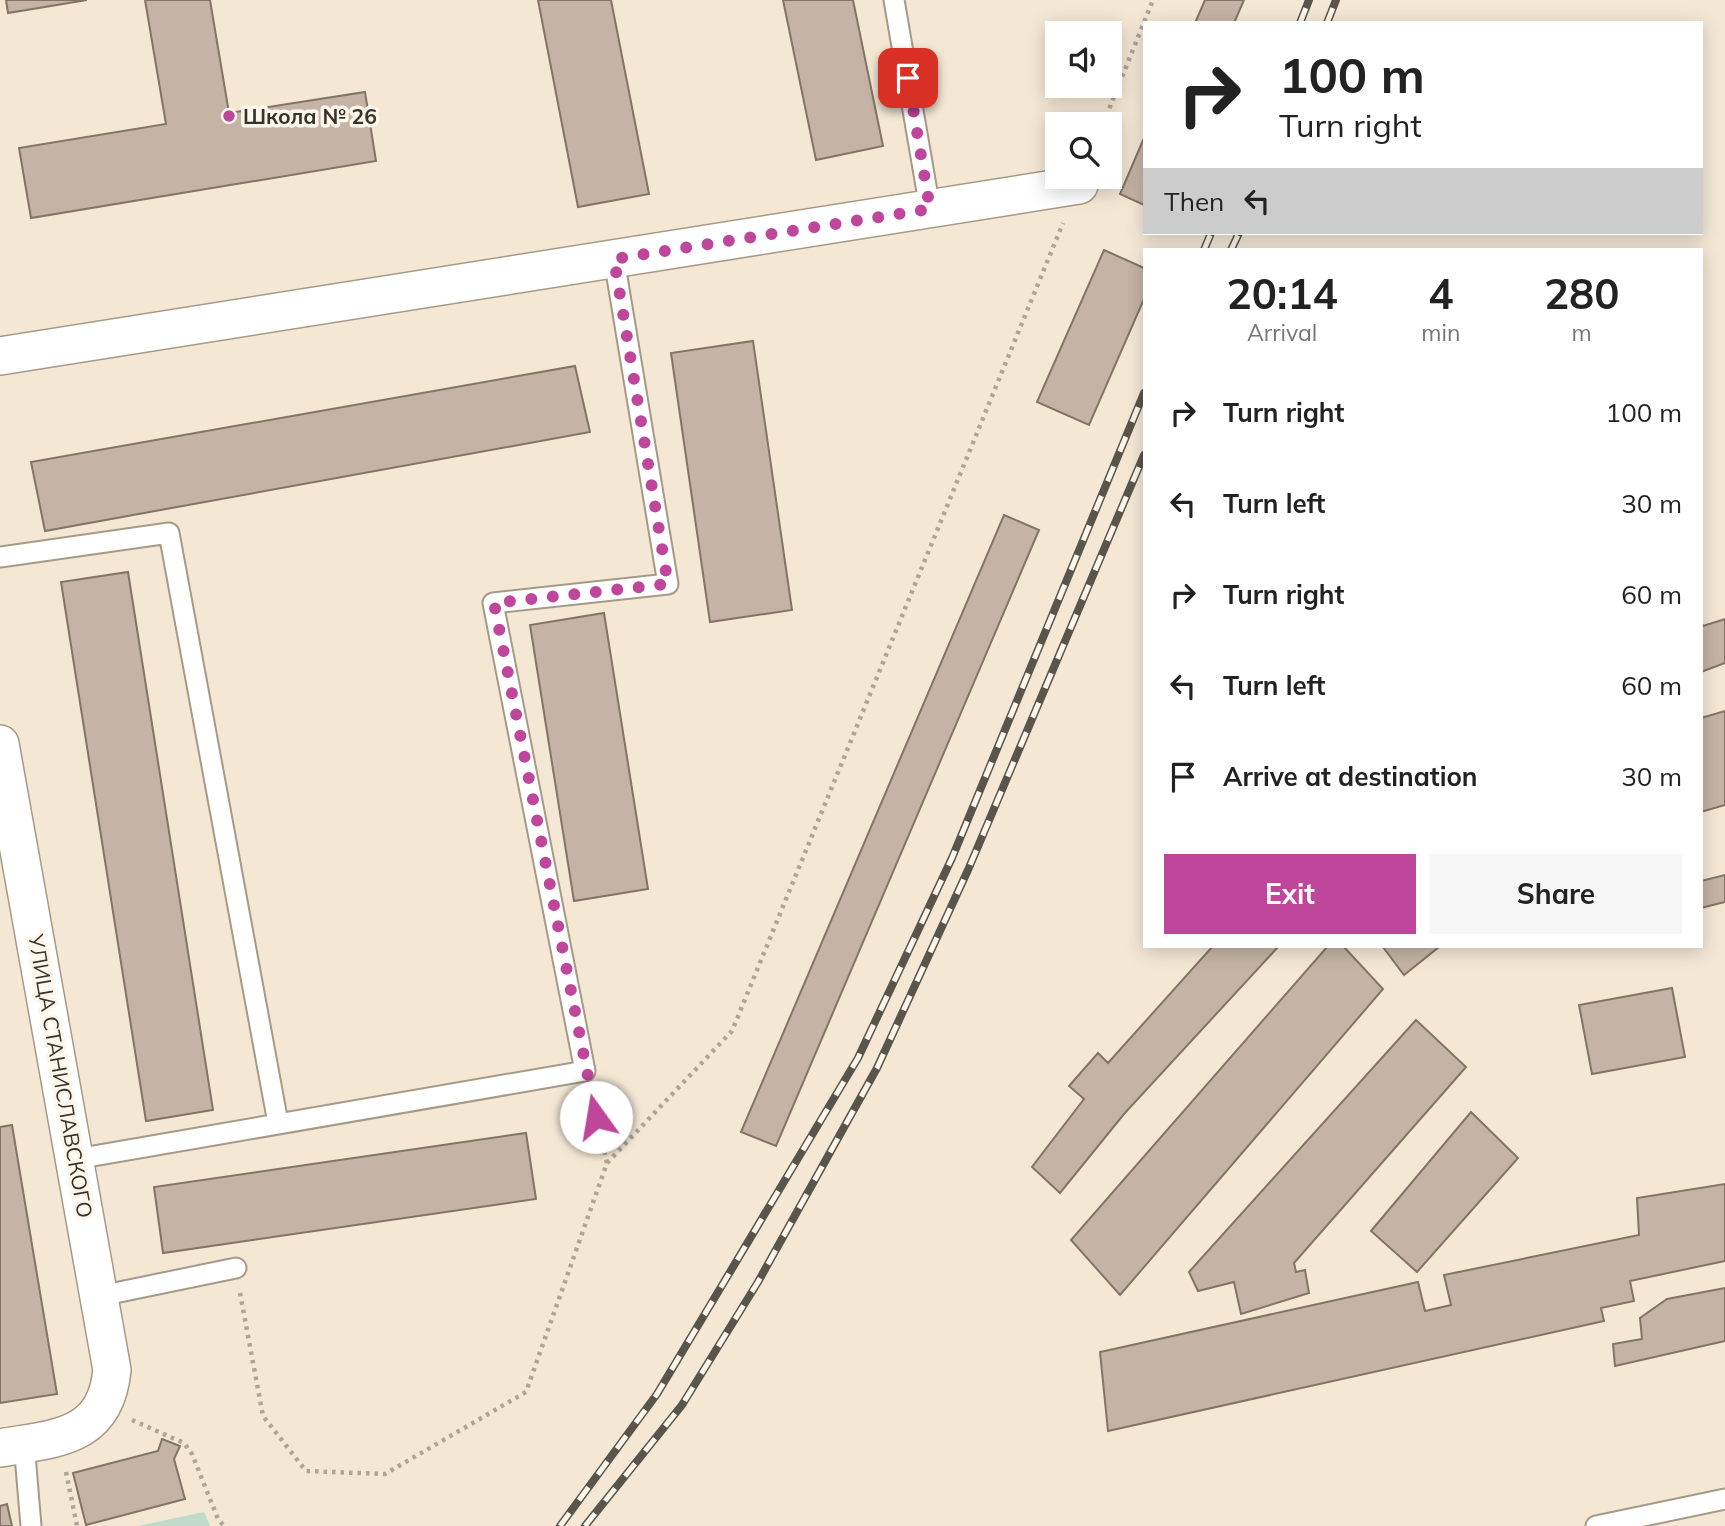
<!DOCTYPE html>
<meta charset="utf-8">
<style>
body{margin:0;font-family:Mulish,sans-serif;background:#f6f6f6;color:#222;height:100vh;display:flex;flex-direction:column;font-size:26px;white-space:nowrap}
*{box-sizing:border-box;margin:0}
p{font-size:23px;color:#767676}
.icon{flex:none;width:38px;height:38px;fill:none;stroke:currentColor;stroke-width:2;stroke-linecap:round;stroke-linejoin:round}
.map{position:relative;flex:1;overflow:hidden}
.sheet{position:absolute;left:1143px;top:248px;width:560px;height:700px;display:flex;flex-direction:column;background:#fff;border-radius:0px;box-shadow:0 4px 18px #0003}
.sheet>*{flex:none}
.hud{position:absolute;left:1143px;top:21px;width:560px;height:214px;border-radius:0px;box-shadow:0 4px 18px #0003;background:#fff;color:#222;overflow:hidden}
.buttons{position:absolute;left:1045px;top:21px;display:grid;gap:14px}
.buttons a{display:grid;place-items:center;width:77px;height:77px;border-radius:0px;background:#fff;box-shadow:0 4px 18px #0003;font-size:35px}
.pin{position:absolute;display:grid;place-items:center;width:60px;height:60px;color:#fff;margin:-30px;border-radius:14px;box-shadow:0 4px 10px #0006}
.me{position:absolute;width:77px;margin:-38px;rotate:347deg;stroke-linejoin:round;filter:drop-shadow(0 0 5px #0008)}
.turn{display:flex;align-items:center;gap:24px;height:147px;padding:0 21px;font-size:32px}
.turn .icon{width:91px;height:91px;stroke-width:2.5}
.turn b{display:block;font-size:49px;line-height:60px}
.then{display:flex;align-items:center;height:66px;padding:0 21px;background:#0003;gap:14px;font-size:26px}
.eta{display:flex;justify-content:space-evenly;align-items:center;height:119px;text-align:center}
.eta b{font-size:42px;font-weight:700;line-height:49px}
.primary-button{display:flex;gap:14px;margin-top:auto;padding:14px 21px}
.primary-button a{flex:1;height:80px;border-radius:0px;background:#be479c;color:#fff;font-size:28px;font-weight:700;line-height:80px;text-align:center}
.primary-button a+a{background:#f6f6f6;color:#222}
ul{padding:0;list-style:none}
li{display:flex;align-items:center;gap:21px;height:91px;padding:0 21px}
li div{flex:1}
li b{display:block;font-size:26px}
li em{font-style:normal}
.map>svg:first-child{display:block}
.green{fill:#bfdbc9}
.building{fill:#c5b4a5;stroke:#837466;stroke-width:2}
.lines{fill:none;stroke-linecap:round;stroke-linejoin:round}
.service-casing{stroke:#a59a88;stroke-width:23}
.minor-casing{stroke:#a59a88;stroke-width:40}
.path{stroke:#aea596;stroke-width:4.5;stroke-dasharray:3.5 5;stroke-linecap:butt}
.service{stroke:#fff;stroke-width:19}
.minor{stroke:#fff;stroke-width:37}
.rail-casing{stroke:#5a554b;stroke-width:8}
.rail{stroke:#fdf6ea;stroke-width:5;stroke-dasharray:16;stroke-linecap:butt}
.route{stroke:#be479c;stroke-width:12;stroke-dasharray:0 21.6}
.poi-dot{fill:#be479c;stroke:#fdf6ea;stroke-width:2.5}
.labels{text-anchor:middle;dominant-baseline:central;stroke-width:7;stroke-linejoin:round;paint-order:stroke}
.poi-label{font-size:21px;font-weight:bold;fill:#36322a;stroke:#fdf6ea;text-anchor:start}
.street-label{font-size:21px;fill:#36322a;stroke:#fdf6ea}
</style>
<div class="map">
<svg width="1725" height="1526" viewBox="0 0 1725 1526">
<rect width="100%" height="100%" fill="#f4e8d5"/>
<path class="green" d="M 204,1512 L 210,1526 L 138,1526 Z"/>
<path class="building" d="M 6,0 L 87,0 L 8,13 Z
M 145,0 L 210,0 L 229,113 L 365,92 L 376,161 L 31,218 L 19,148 L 166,124 Z
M 538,0 L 611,0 L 649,194 L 578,207 Z
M 783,0 L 853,0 L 883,146 L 816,160 Z
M 1205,0 L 1244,0 L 1234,23 L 1195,23 Z
M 1144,138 L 1144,205 L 1120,194 Z
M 1104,250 L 1144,268 L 1144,299 L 1089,425 L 1037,402 Z
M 753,341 L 792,610 L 710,622 L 671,353 Z
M 575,366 L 590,432 L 45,531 L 31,462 Z
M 1004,515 L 1039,530 L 776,1146 L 741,1132 Z
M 128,572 L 213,1110 L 146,1121 L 61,582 Z
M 604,613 L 648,889 L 574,901 L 530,625 Z
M 1725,619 L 1725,663 L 1701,672 L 1701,621 L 1703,626 Z
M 1725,711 L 1725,805 L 1701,812 L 1701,718 Z
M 1725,875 L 1725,902 L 1701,908 L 1701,881 Z
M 1212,947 L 1278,947 L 1124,1114 L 1060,1193 L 1032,1167 L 1084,1099 L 1069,1086 L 1098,1053 L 1108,1063 Z
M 1327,947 L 1344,947 L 1383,989 L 1120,1295 L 1071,1240 Z
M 1383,947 L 1439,947 L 1404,975 Z
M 1672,988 L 1685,1057 L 1592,1074 L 1579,1005 Z
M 1416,1020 L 1466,1067 L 1294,1263 L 1296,1272 L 1305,1270 L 1309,1293 L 1241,1314 L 1234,1282 L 1198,1291 L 1189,1272 Z
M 1471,1112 L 1518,1158 L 1417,1272 L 1371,1231 Z
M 12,1125 L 57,1394 L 0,1403 L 0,1127 Z
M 526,1133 L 536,1199 L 163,1253 L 154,1187 Z
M 1725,1184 L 1725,1261 L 1630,1281 L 1634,1301 L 1601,1308 L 1604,1321 L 1108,1431 L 1100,1352 L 1418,1282 L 1425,1311 L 1451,1305 L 1444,1275 L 1639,1235 L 1637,1198 Z
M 1725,1288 L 1725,1341 L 1615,1366 L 1613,1344 L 1642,1339 L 1640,1318 L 1667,1299 Z
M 162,1439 L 180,1446 L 174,1459 L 185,1499 L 86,1525 L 73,1473 L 158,1451 Z
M 7,1504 L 12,1526 L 0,1526 L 0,1506 Z"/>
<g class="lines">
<defs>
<path id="service" d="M 894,0 L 930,209
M 0,557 L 169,533 L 278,1123
M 76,1159 L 585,1071 L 493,603 L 668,584 L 614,259
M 100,1296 L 236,1268
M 24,1443 L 31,1526
M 1596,1526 L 1725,1499"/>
<path id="minor" d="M 0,356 L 1079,185
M 0,744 L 112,1370 C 105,1439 56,1438 0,1448"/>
</defs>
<use href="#service" class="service-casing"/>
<use href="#minor" class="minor-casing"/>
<path class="path" d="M 1103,124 L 1153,0
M 607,1163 L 732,1031 L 1063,223
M 240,1293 L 263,1416 L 306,1471 L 385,1474 L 526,1392 L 607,1163 L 591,1097
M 132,1420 L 184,1443 L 192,1454 L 218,1519 L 224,1526
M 66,1472 L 77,1526"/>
<use href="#service" class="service"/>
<use href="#minor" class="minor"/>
<defs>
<path id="rail" d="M 1300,23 L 1309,0
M 1327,23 L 1336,0
M 1204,250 L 1211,233
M 1231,250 L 1239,233
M 560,1526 L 657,1394 L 858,1058 L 952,858 L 1144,393
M 585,1526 L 682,1405 L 758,1282 L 877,1068 L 968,870 L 1144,455"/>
</defs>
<use href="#rail" class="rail-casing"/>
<use href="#rail" class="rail"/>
</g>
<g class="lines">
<path class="route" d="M 596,1117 L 494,603 L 668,584 L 614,259 L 930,209 L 908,78"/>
</g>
<circle class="poi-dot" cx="229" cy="116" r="7"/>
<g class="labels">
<g class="poi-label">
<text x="243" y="116">Школа № 26</text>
</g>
<g class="street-label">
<text transform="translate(61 1076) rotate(80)">УЛИЦА СТАНИСЛАВСКОГО</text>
</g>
</g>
</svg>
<div class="buttons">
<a><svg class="icon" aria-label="sound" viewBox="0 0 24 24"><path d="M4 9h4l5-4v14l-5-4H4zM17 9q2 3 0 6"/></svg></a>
<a><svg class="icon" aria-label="search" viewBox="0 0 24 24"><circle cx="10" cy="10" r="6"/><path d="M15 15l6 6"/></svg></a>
</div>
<div class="pin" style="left:908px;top:78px;background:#d93025"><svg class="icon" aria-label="arrive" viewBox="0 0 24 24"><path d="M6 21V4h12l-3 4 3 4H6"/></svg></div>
<svg class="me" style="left:596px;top:1117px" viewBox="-20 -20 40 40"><circle r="19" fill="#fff"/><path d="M0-13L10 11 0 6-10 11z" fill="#be479c"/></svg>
<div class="hud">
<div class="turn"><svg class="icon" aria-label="right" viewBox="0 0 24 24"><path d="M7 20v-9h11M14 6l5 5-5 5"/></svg><div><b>100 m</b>Turn right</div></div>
<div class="then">Then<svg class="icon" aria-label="left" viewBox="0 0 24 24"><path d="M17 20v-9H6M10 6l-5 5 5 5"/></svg></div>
</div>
<section class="sheet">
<div class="eta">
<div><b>20:14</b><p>Arrival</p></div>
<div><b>4</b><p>min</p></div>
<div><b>280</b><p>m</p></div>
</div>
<ul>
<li><svg class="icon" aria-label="right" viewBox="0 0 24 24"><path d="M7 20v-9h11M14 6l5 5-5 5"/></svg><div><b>Turn right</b></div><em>100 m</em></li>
<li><svg class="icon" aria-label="left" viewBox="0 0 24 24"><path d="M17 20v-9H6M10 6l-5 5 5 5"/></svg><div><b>Turn left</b></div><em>30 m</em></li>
<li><svg class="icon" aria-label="right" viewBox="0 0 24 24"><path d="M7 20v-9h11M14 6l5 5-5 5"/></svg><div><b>Turn right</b></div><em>60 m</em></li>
<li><svg class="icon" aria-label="left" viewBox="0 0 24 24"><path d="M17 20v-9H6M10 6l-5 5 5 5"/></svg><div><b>Turn left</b></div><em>60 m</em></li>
<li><svg class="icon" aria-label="arrive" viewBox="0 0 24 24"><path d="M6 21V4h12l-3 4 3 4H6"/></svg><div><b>Arrive at destination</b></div><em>30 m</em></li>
</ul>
<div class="primary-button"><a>Exit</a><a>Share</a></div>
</section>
</div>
